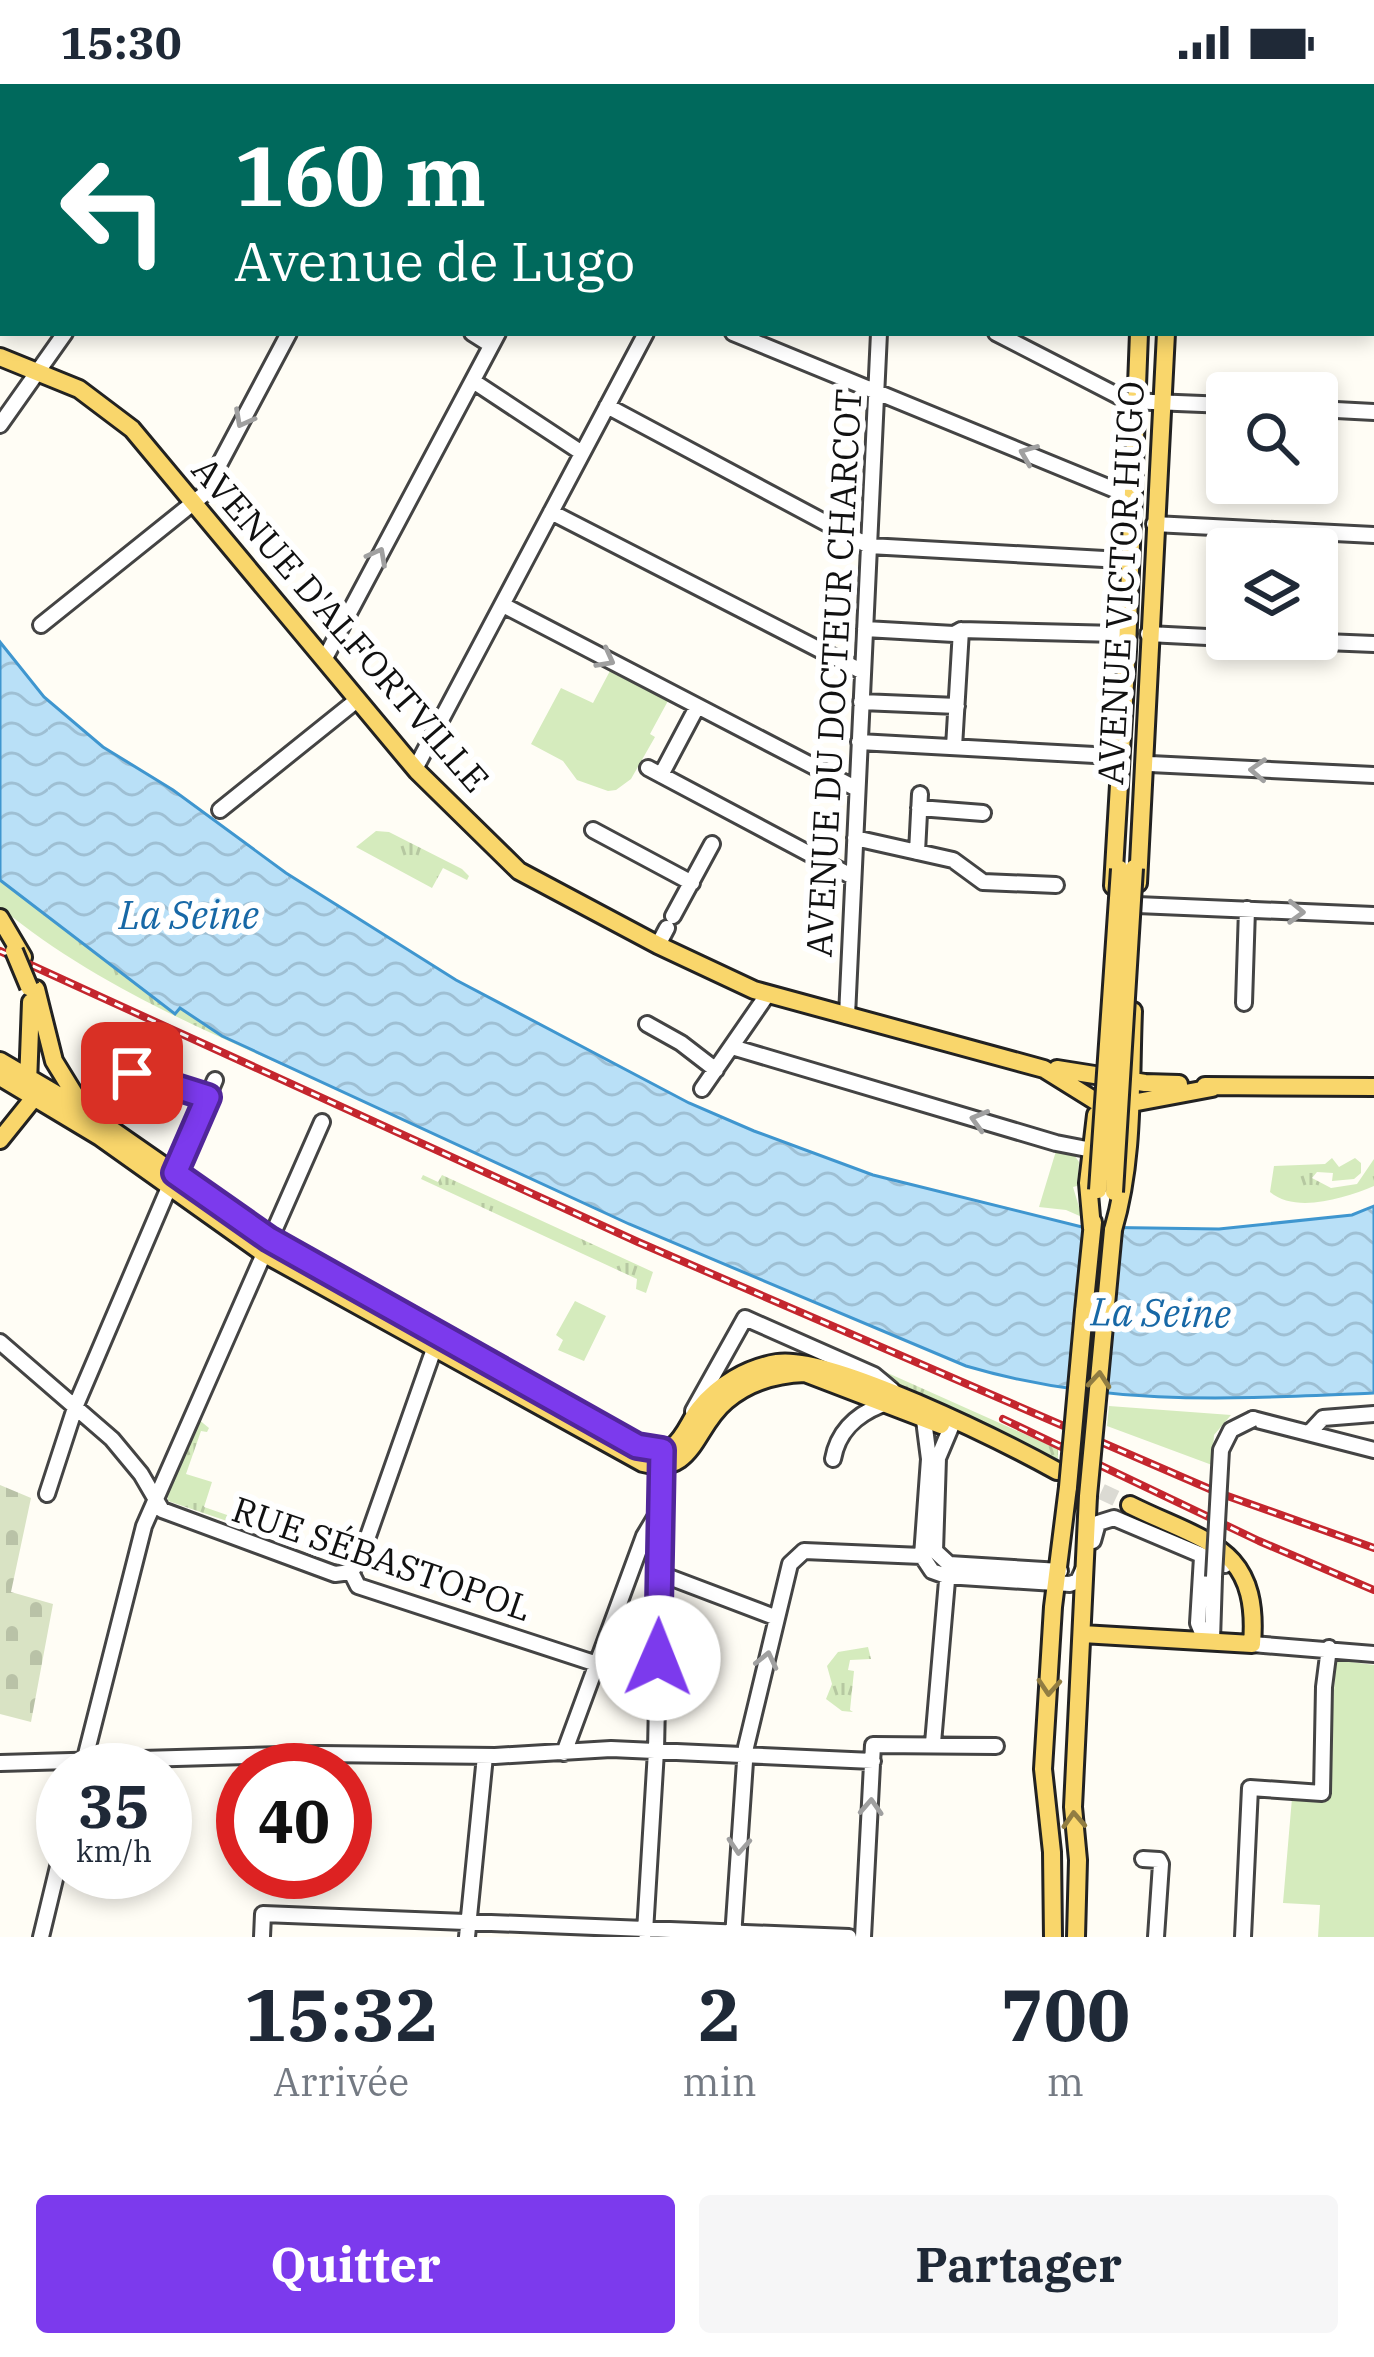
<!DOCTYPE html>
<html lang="fr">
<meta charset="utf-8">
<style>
body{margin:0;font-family:"IBM Plex Serif",serif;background:#f6f6f7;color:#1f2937;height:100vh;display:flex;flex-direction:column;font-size:45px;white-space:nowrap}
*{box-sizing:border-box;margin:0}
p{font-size:39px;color:#747a83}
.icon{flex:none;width:66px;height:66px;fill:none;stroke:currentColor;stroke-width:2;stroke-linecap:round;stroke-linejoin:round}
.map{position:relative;height:1853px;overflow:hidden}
.drawer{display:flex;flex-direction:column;background:#fff;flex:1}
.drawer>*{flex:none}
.hud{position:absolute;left:0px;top:0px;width:1374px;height:252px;box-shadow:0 6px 18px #0003;background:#00695c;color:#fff;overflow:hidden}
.tools{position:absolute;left:1206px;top:288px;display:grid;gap:24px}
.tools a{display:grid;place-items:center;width:132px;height:132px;border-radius:12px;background:#fff;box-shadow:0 6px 18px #0003;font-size:60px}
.speed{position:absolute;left:36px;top:1659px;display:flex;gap:24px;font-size:60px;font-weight:700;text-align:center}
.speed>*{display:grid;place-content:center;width:156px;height:156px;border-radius:50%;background:#fff;box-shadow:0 6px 18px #0003;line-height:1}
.speed small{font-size:30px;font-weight:400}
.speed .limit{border:18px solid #d22;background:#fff;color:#111}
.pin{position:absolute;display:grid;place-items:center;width:102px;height:102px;color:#fff;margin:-51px;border-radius:24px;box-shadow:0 6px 18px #0006}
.me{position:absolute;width:132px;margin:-66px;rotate:1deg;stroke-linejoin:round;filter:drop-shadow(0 0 9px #0008)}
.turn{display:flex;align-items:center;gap:42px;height:252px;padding:0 36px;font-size:54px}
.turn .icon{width:156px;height:156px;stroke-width:2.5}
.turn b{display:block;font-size:84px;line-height:102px}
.eta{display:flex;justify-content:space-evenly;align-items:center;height:204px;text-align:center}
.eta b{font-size:72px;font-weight:800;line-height:84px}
.cta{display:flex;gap:24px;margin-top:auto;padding:24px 36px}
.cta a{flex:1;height:138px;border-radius:12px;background:#7c3aed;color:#fff;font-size:48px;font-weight:800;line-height:138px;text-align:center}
.cta a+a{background:#f6f6f7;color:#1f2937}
.status{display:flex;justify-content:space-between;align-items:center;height:84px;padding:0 60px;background:#fff;direction:ltr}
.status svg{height:33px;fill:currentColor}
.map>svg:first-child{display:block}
.grass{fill:url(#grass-tufts)}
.cemetery{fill:url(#cemetery-stones)}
.park{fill:#d5ebbd}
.water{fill:url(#water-waves);stroke:#3f96cf;stroke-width:3}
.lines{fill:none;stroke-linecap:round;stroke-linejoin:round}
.major-tunnel{stroke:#dbdad3;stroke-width:16;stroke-dasharray:16 8;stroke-linecap:butt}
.minor-casing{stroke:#444;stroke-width:20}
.major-casing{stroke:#222;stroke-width:22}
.minor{stroke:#fff;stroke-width:14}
.major{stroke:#f9d66b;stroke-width:16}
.rail-casing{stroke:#c4262e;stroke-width:8}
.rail{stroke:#fff;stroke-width:3;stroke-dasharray:9;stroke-linecap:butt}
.minor-bridge-casing{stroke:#444;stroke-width:20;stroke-linecap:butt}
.major-bridge-casing{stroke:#222;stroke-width:22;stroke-linecap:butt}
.minor-bridge{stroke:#fff;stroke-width:14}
.major-bridge{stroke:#f9d66b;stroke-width:16}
.oneway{stroke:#a0a0a0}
.oneway2{stroke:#917d42}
.route-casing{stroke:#51269a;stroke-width:30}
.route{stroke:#7c3aed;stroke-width:21}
.labels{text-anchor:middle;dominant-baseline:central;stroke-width:12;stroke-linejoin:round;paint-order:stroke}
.street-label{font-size:36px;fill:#111;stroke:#fff}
.water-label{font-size:39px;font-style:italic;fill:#1768a6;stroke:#fff}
</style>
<div class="status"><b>15:30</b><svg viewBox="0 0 49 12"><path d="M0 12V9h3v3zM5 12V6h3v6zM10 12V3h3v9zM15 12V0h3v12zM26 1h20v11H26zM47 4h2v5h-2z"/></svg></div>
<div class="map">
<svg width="1374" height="1853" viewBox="0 0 1374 1853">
<defs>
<pattern id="grass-tufts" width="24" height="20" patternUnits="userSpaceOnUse" patternTransform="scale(3)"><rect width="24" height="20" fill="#d5ebbd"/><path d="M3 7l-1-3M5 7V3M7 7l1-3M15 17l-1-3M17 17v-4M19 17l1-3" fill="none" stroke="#b6c8a1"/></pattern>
<pattern id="cemetery-stones" width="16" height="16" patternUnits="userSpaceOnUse" patternTransform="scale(3)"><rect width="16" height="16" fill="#d9e3c4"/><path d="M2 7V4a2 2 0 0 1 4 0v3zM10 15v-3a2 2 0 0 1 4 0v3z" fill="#b9c2a7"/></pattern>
<pattern id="water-waves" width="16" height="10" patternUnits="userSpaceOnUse" patternTransform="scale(3)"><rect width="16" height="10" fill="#b9e0f7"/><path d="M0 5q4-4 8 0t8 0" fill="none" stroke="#9ebfd3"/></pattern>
</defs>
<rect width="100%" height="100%" fill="#fffdf5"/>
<path class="grass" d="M 376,747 L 389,748 L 462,785 L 469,792 L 467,796 L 443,784 L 432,804 L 356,763 Z
M 0,796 L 174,929 L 179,924 L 222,952 L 320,994 L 377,1024 C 248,963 111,915 0,823 Z
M 1332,1074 L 1339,1083 L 1355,1074 L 1361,1079 L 1361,1089 L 1354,1095 L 1332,1097 L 1333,1089 L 1317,1088 L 1312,1094 L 1331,1104 L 1357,1100 L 1374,1075 L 1374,1102 C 1345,1114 1296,1130 1270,1108 L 1274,1082 L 1325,1080 Z
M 423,1091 L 438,1098 L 442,1091 L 653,1188 L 646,1209 L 636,1205 L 637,1195 L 421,1095 Z
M 881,1286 L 1058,1365 L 1058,1375 L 902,1306 Z
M 198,1335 L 209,1344 L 207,1348 L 201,1347 L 186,1390 L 212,1398 L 204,1423 L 288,1452 L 286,1457 L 168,1417 L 166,1407 Z
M 868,1563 L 871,1575 L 850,1576 L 848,1586 L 854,1587 L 850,1626 L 853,1628 L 842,1627 L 826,1615 L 832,1600 L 827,1582 L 838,1568 Z"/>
<path class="cemetery" d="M 0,1401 L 31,1414 L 11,1508 L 53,1520 L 31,1638 L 0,1630 Z"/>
<path class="park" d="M 611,585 L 669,615 L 650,650 L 655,653 L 631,695 L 616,706 L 608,707 L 577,696 L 563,677 L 531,660 L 561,604 L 593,619 Z
M 1056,1067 L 1075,1072 L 1079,1078 L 1077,1102 L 1073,1103 L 1082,1133 L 1066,1126 L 1039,1123 Z
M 575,1217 L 606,1232 L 584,1277 L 558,1266 L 563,1256 L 556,1251 Z
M 1109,1322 L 1231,1331 L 1214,1351 L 1212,1381 L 1107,1342 Z
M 1336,1576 L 1374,1581 L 1374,1853 L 1318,1853 L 1320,1821 L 1283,1819 L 1292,1714 L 1327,1715 Z"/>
<path class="water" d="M 0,558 L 44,613 L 103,663 L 173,706 L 286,789 L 456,896 L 689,1019 L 754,1047 L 873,1091 L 1082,1143 L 1219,1145 L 1352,1131 L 1374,1122 L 1374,1309 C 1231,1315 1105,1323 966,1282 L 629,1140 L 222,952 L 180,924 L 175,930 L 0,796 Z"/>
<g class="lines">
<path class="major-tunnel" d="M 1058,1387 L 1130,1421"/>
<defs>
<path id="minor" d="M 394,0 L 398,3
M 589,0 L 594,3
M 868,0 L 873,3
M 85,3 L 87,0
M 227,3 L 229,0
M 775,3 L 777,0
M 1371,41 L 1374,41
M 0,82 L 3,83
M 1371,153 L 1374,153
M 1371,235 L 1374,235
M 472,249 L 491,261
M 733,249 L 1125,410 L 1134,404
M 996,249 L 1128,317 L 1227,321
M 473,297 L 582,369
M 607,322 L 869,462 L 1122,476 L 1131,481
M 1317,325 L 1374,328
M 0,341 L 65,249
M 551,428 L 863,588
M 1154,440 L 1374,451
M 503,521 L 857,705
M 41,541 L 203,411 L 289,249
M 865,545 L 954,550 L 961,546 L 1118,550 L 1128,542
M 1148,550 L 1227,554
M 1252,555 L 1374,560
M 324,576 L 498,249
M 861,618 L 957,622
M 859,658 L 1113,672 L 1120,677
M 954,663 L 961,546
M 1144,676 L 1150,680 L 1374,691
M 648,684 L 853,793
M 415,685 L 646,249
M 661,691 L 697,623
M 919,724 L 983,729
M 220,726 L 357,616
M 593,746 L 692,799
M 855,754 L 953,776 L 983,798 L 1056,801
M 917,768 L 920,710
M 1137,821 L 1374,831
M 673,832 L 712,760
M 658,861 L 667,844
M 1244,919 L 1247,825
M 847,932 L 879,249
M 647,940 L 681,959 L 716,986
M 732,963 L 1056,1059 L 1092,1066
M 94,977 L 208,1013
M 702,1005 L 767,911
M 175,1089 L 215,996
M 0,1258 L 112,1355 L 141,1390 L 162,1426 L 335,1490 L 351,1488
M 927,1325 L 924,1336 L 929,1375 L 922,1472 L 932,1487 L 946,1492 L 1070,1500 L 1078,1497 L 1083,1486
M 693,1327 L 745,1234 L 874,1291 L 892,1306
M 1253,1335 L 1374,1366
M 954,1336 L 938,1374 L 935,1467 L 949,1480 L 1060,1487
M 1311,1347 L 1323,1334 L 1374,1330
M 833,1375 C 838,1347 856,1331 881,1321
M 47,1410 L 76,1321 L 170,1101
M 1093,1457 L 1098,1439 L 1114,1434 L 1225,1481
M 1202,1473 L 1198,1539 L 1205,1556
M 351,1488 L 358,1502 L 597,1580
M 351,1488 L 360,1475 L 435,1262
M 659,1493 L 669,1493 L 777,1534
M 1212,1556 L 1214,1493
M 1252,1560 L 1374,1570
M 933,1659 L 948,1485
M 564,1669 L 644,1452 L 659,1427
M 0,1679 L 319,1670 L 495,1672 L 611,1665 L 873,1677
M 82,1686 L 144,1442 L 322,1038
M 1143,1775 L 1159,1776 L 1161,1780 L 1156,1853
M 645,1848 L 656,1667 L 662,1373
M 41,1853 L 63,1762
M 262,1853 L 263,1830 L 849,1853
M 467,1853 L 485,1672
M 733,1853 L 746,1663 L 790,1480 L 804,1467 L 922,1472
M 863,1853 L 873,1661 L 996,1662
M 1243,1853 L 1250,1704 L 1322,1709 L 1324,1603 L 1329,1564"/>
<path id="major" d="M 1153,3 L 1153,0
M 1176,3 L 1176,0
M 0,273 L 79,305 L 132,345 L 417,687 L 519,787 L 658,861 L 754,906 L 1044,985 L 1097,1018 L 1132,1019 L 1212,1004
M 1138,799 L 1166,249
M 1113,802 L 1127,566 L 1139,249
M 0,834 L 23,873
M 36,905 L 54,977 L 81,1021
M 0,977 L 85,1027 L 269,1155 L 637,1362 C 648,1365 662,1369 673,1362 C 685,1353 690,1336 699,1325 C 718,1301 747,1284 777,1279 C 829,1270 1006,1359 1057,1387
M 1057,985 L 1145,999 L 1179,1000
M 0,993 L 100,1053 L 263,1169 L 643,1379 C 694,1393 694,1343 726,1317 C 748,1298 776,1290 805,1289 L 941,1341
M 28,1000 L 31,918
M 1205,1002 L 1374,1003
M 0,1056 L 41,1005
M 1092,1144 L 1088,1099 L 1096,1031
M 1113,1146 C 1134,1075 1130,1001 1133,927
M 1084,1227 L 1093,1138
M 1082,1550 L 1252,1560 C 1260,1461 1204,1458 1130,1421
M 1053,1853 L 1052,1768 L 1043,1685 L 1053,1523 L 1068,1403
M 1076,1853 L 1078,1776 L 1073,1723 L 1088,1412"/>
</defs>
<use href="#minor" class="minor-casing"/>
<use href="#major" class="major-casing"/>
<use href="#minor" class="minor"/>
<use href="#major" class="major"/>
<defs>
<path id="rail" d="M 0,867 L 638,1158 L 1219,1409 L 1374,1464
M 1003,1335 L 1259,1457 L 1374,1506"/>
</defs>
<use href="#rail" class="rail-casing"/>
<use href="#rail" class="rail"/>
<defs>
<path id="minor-bridge" d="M 1214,1493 L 1221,1366 L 1231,1346 L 1253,1335"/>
<path id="major-bridge" d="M 14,867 L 29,903
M 1098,1106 L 1120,785
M 1114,1108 L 1134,784
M 1068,1403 L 1084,1227
M 1088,1412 L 1113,1146"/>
</defs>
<use href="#minor-bridge" class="minor-bridge-casing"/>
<use href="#major-bridge" class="major-bridge-casing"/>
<use href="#minor-bridge" class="minor-bridge"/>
<use href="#major-bridge" class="major-bridge"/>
</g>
<defs><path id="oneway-chevron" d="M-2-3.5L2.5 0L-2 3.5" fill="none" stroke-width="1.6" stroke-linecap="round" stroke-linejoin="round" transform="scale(3)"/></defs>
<g class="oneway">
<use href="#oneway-chevron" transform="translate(243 335) rotate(118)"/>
<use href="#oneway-chevron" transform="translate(1028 370) rotate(-158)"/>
<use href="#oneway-chevron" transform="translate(378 472) rotate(-62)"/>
<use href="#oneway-chevron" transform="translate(606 575) rotate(28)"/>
<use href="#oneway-chevron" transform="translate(1258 686) rotate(-177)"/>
<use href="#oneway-chevron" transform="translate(1296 828) rotate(2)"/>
<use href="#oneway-chevron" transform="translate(979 1036) rotate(-164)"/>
<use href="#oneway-chevron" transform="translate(767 1576) rotate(-77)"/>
<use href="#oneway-chevron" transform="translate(871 1723) rotate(-87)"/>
<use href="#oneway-chevron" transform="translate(739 1762) rotate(94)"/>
</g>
<g class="oneway2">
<use href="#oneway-chevron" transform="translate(1099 1296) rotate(-85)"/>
<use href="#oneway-chevron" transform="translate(1049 1603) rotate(94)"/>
<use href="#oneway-chevron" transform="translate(1074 1736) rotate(-93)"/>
</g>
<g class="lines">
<defs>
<path id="route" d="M 132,989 L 208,1013 L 175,1089 L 269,1155 L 637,1362 L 662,1366 L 658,1574"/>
</defs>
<use href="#route" class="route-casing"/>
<use href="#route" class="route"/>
</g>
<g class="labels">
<g class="street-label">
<text transform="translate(1120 499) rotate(-87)">AVENUE VICTOR HUGO</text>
<text transform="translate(341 540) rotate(49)">AVENUE D'ALFORTVILLE</text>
<text transform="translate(833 589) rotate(-87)">AVENUE DU DOCTEUR CHARCOT</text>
<text transform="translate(382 1474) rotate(19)">RUE SÉBASTOPOL</text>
</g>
<g class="water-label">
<text x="189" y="830">La Seine</text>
<text transform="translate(1161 1228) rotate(1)">La Seine</text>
</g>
</g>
</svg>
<div class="tools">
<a><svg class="icon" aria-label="search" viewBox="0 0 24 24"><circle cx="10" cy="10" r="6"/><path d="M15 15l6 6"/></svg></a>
<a><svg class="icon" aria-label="layers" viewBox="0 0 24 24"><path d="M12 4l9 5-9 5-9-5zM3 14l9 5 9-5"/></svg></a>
</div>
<div class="speed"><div>35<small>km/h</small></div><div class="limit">40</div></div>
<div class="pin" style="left:132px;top:989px;background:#d93025"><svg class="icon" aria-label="arrive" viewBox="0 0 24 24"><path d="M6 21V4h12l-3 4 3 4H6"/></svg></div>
<svg class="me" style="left:658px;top:1574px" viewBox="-20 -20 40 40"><circle r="19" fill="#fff"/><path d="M0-13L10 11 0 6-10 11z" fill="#7c3aed"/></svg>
<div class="hud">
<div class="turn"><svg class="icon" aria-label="left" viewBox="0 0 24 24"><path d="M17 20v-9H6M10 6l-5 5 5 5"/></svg><div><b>160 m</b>Avenue de Lugo</div></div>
</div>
</div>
<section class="drawer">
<div class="eta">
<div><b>15:32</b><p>Arrivée</p></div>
<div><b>2</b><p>min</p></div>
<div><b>700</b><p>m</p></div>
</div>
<div class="cta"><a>Quitter</a><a>Partager</a></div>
</section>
